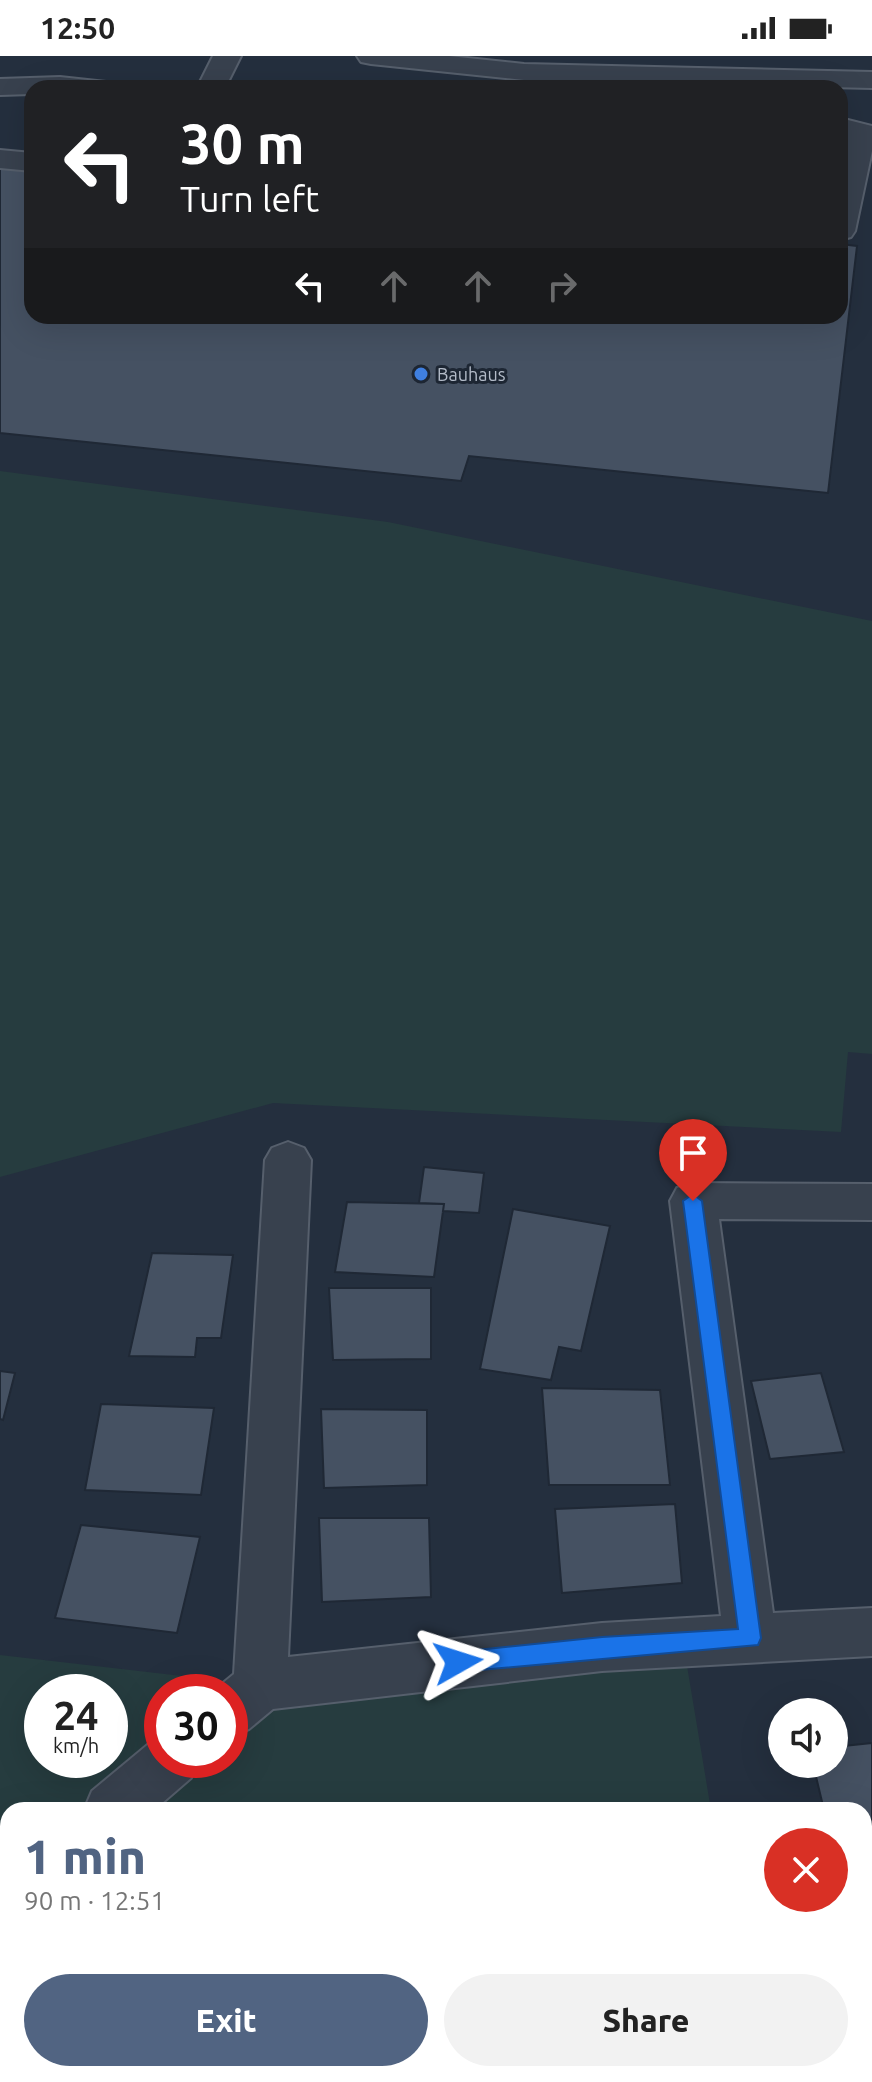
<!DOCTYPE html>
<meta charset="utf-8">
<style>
body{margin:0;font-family:Ubuntu,sans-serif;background:#f2f2f2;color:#222;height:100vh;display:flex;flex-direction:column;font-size:30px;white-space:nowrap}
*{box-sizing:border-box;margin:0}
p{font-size:26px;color:#767676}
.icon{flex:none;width:44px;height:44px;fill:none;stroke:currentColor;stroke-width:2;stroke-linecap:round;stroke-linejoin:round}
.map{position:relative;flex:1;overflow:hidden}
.drawer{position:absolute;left:0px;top:1746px;width:872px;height:280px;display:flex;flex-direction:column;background:#fff;border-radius:24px 24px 0 0;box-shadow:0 8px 32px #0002}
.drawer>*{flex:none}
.hud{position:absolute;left:24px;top:24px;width:824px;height:244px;border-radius:24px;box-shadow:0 8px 32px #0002;background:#202124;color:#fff;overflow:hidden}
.tools{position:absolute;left:768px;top:1642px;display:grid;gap:16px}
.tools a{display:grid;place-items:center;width:80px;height:80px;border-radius:50%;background:#fff;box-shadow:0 8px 32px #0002;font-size:40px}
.speed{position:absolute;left:24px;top:1618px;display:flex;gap:16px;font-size:40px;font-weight:700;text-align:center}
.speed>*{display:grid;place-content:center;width:104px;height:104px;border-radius:50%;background:#fff;box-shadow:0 8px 32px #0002;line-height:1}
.speed small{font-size:20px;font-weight:400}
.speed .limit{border:12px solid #d22;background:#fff;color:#111}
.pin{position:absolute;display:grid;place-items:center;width:68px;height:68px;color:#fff;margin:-82px -34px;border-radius:50% 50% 50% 0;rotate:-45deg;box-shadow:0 0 8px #0007}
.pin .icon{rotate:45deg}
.me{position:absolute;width:88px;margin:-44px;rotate:84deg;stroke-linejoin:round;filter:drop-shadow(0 0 6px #0008)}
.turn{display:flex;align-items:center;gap:28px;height:168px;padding:0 24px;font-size:36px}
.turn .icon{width:104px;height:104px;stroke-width:2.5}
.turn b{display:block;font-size:56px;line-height:68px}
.lanes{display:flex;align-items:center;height:76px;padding:0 24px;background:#0003;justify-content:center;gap:40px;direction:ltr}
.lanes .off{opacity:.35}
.round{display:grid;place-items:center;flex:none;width:84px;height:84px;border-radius:42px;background:#f2f2f2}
.headline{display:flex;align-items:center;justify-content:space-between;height:136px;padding:0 24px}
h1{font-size:48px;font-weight:800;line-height:60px;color:#516482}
.primary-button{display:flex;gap:16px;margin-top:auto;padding:16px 24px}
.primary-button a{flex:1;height:92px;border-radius:48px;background:#516482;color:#fff;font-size:32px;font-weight:800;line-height:92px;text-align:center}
.primary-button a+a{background:#f2f2f2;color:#222}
.status{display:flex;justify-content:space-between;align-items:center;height:56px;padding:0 40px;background:#fff;direction:ltr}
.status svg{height:22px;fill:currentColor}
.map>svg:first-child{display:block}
.green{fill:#263c3f;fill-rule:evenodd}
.building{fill:#455162;stroke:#1f2835;stroke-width:2}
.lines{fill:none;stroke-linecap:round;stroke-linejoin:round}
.minor-casing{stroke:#565f6c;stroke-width:4}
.minor{fill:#38414e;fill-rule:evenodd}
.route{fill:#1a73e8;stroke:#114b97;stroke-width:2}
.shop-dot{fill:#3f7fe0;stroke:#1d2633;stroke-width:3}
.labels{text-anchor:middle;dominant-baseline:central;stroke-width:6;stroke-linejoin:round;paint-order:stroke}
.far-poi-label{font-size:18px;fill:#b4bcc9;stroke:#1d2633;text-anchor:start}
</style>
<div class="status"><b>12:50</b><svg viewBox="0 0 49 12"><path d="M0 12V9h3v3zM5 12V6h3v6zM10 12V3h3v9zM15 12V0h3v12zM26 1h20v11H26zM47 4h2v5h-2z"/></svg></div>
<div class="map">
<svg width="872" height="2026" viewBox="0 0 872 2026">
<rect width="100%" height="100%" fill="#242f3e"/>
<path class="green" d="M 0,415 L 388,466 L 872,565 L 872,998 L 848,996 L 841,1076 L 273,1047 L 0,1121 Z
M 683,1586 L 711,1754 L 8,1754 L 8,1941 L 0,1925 L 0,1599 L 260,1629 ZM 42,1636 L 110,1636 L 110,1704 L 42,1704 ZM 162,1636 L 230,1636 L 230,1704 L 162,1704 Z
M 864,1835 L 872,1835 L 872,2026 L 50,2026 L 46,2018 L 864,2018 Z"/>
<path class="building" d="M 0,112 L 32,115 L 32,260 L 840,260 L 840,188 L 857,190 L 828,437 L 469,400 L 461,425 L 0,377 Z
M 424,1111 L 484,1117 L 479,1157 L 443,1155 L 444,1148 L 419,1147 Z
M 347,1146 L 444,1148 L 434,1221 L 335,1216 Z
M 513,1153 L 610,1170 L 581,1295 L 559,1291 L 551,1324 L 480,1313 Z
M 152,1197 L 233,1199 L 221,1282 L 197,1282 L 195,1301 L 129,1300 Z
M 329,1232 L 431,1232 L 431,1303 L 333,1304 Z
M 0,1315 L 15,1317 L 3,1364 L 0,1363 Z
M 821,1317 L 844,1396 L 770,1403 L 751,1325 Z
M 542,1332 L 660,1334 L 670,1429 L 549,1429 Z
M 101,1348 L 214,1352 L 201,1439 L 85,1434 Z
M 321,1353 L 427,1354 L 427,1429 L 324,1432 Z
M 675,1448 L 682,1527 L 562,1537 L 555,1453 Z
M 319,1462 L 429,1462 L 431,1541 L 322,1546 Z
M 81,1469 L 200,1481 L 177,1577 L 55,1562 Z
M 872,1687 L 872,1790 L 864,1791 L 864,1754 L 824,1754 L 813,1708 L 834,1708 L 834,1691 Z"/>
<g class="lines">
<defs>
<path id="minor" d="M 213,0 L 241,0 L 225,32 L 197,32 Z
M 357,0 L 449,0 L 524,8 L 872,16 L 872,32 L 524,24 L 371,8 L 361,6 Z
M 60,21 L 106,26 L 110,32 L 32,32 L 32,38 L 0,39 L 0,23 Z
M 840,62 L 872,70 L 872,95 L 855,175 L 851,181 L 840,184 L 840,110 L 847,81 L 840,79 Z
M 0,94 L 32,97 L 32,115 L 0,112 Z
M 288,1086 L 304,1092 L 311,1104 L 288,1601 L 602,1567 L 721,1560 L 670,1145 L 677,1132 L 693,1127 L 872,1128 L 872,1164 L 719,1163 L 773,1557 L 872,1552 L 872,1600 L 602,1615 L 273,1653 L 249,1673 L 230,1680 L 230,1636 L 212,1636 L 234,1618 L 265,1104 L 272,1092 Z
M 162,1681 L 162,1704 L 199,1704 L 191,1722 L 154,1754 L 84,1754 L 92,1735 L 151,1686 Z
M 8,1813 L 8,1873 L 0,1876 L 0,1816 Z"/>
</defs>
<use href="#minor" class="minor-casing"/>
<use href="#minor" class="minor"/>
</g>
<path class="route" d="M 693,1138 L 702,1145 L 761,1582 L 758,1589 L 458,1616 L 450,1613 L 447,1606 L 450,1599 L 458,1596 L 602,1581 L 738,1573 L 683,1145 Z"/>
<circle class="shop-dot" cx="421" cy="318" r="8"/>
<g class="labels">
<g class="far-poi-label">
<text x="437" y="318">Bauhaus</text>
</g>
</g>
</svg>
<div class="tools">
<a><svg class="icon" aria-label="sound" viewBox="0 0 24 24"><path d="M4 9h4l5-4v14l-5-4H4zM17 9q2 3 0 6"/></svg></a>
</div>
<div class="speed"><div>24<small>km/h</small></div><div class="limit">30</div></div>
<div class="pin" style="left:693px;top:1145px;background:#d93025"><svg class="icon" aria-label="arrive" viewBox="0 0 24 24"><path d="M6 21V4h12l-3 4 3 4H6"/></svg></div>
<svg class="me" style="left:458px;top:1606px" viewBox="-20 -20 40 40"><path d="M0-17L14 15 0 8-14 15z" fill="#1a73e8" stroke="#fff" stroke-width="4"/></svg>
<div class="hud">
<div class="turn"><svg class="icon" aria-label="left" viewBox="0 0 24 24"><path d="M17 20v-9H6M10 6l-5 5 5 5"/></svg><div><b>30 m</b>Turn left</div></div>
<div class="lanes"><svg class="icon" aria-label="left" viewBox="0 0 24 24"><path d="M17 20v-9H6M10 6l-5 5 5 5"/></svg><svg class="icon off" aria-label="ahead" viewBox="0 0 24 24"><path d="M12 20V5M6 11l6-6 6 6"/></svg><svg class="icon off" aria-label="ahead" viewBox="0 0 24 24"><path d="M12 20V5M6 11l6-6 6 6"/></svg><svg class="icon off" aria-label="right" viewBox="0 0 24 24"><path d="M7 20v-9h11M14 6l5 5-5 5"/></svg></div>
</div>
<section class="drawer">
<div class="headline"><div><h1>1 min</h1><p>90 m · 12:51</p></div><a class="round" style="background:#d93025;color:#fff"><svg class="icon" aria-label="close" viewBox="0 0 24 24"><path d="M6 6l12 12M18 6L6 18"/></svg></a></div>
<div class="primary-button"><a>Exit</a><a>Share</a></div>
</section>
</div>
